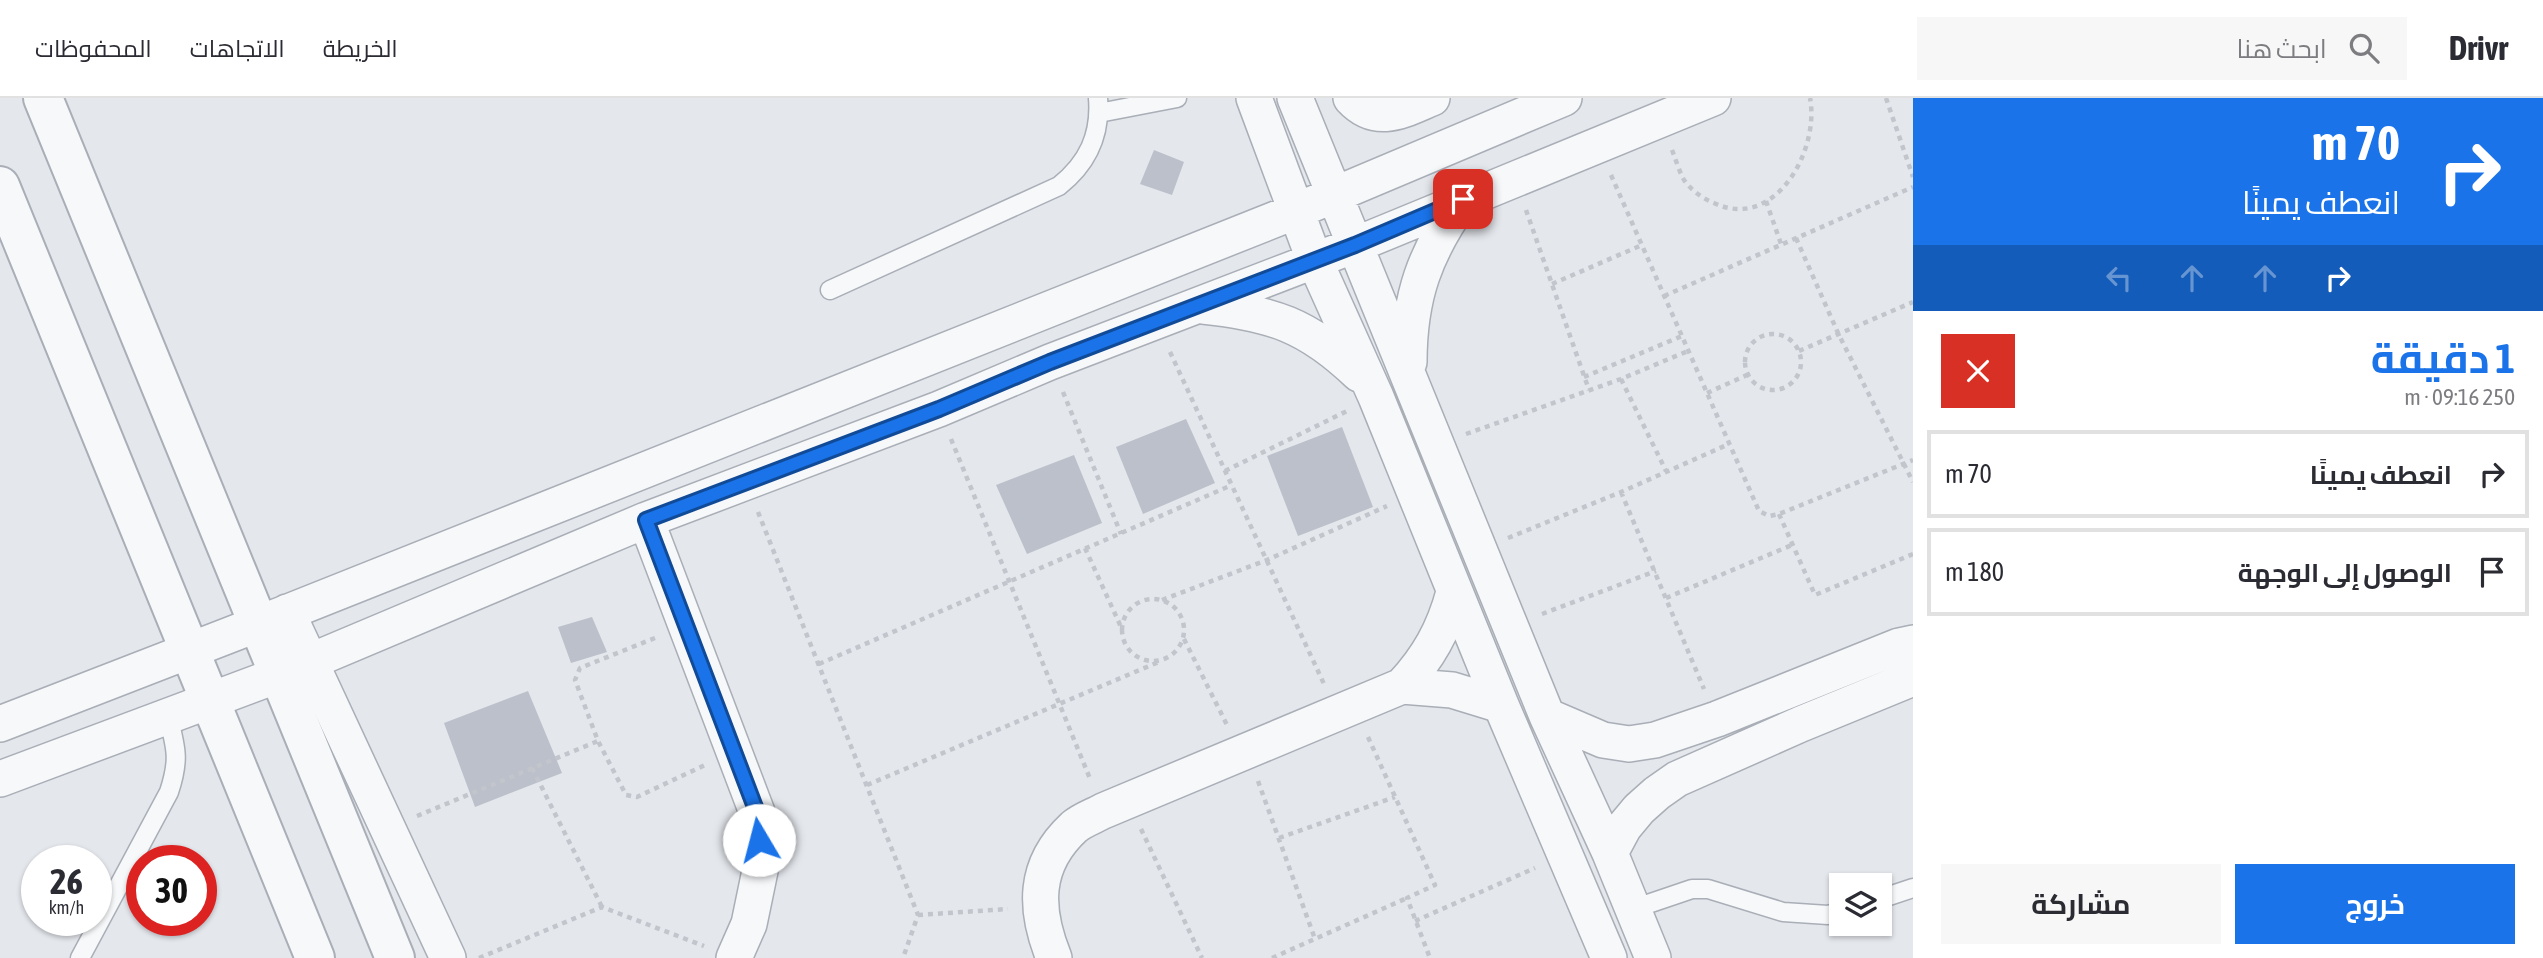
<!DOCTYPE html>
<html lang="ar">
<meta charset="utf-8">
<style>
body{margin:0;font-family:"Asap Condensed",Cairo,sans-serif;background:#f7f7f7;color:#2b2b33;direction:rtl;height:100vh;display:flex;flex-direction:column;font-size:26px;white-space:nowrap}
*{box-sizing:border-box;margin:0}
p{font-size:23px;color:#7c7c81}
.icon{flex:none;width:38px;height:38px;fill:none;stroke:currentColor;stroke-width:2;stroke-linecap:round;stroke-linejoin:round}
.map{position:relative;flex:1;overflow:hidden;direction:ltr}
.side{display:flex;flex-direction:column;background:#fff;width:630px}
.side>*{flex:none}
.top-card{background:#1a73e8;color:#fff;overflow:hidden}
.buttons{position:absolute;left:1829px;top:775px;display:grid;gap:14px}
.buttons a{display:grid;place-items:center;width:63px;height:63px;border-radius:0px;background:#fff;box-shadow:0 2px 5px #0004;font-size:35px}
.speed{position:absolute;left:21px;top:747px;display:flex;gap:14px;font-size:35px;font-weight:700;text-align:center}
.speed>*{display:grid;place-content:center;width:91px;height:91px;border-radius:50%;background:#fff;box-shadow:0 2px 5px #0004;line-height:1}
.speed small{font-size:18px;font-weight:400}
.speed .limit{border:10px solid #d22;background:#fff;color:#111}
.pin{position:absolute;display:grid;place-items:center;width:60px;height:60px;color:#fff;margin:-30px;border-radius:14px;box-shadow:0 4px 10px #0006}
.me{position:absolute;width:77px;margin:-38px;rotate:352deg;stroke-linejoin:round;filter:drop-shadow(0 0 5px #0008)}
.turn{display:flex;align-items:center;gap:24px;height:147px;padding:0 28px;font-size:32px}
.turn .icon{width:91px;height:91px;stroke-width:2.5}
.turn b{display:block;font-size:49px;line-height:60px}
.lanes{display:flex;align-items:center;height:66px;padding:0 28px;background:#0003;justify-content:center;gap:35px;direction:ltr}
.lanes .off{opacity:.35}
.round{display:grid;place-items:center;flex:none;width:74px;height:74px;border-radius:0px;background:#f7f7f7}
.summary{display:flex;align-items:center;justify-content:space-between;height:119px;padding:0 28px}
h1{font-size:42px;font-weight:700;line-height:52px;color:#1a73e8}
.cta{display:flex;gap:14px;margin-top:auto;padding:14px 28px}
.cta a{flex:1;height:80px;border-radius:0px;background:#1a73e8;color:#fff;font-size:28px;font-weight:700;line-height:80px;text-align:center}
.cta a+a{background:#f7f7f7;color:#2b2b33}
ul{padding:0;list-style:none}
li{display:flex;align-items:center;gap:21px;height:88px;margin:0 14px 10px;padding:0 14px;border:4px solid #e1e1e2;border-radius:0px}
li div{flex:1}
li b{display:block;font-size:26px}
li em{font-style:normal}
header{display:flex;align-items:center;gap:42px;box-sizing:border-box;height:98px;padding:0 35px;background:#fff;border-bottom:2px solid #e1e1e2}
header strong{font-size:33px}
nav{display:flex;gap:38px;margin-inline-start:auto;font-size:24px}
.search{width:490px;height:63px;background:#f7f7f7;display:flex;align-items:center;gap:18px;box-sizing:border-box;padding:0 24px;border-radius:0px;color:#7c7c81;font-size:26px}
main{display:flex;flex:1;min-height:0}
.map>svg:first-child{display:block}
.building{fill:#bbc0ca}
.lines{fill:none;stroke-linecap:round;stroke-linejoin:round}
.service-casing{stroke:#a9aeb7;stroke-width:21}
.minor-casing{stroke:#a9aeb7;stroke-width:38}
.tertiary-casing{stroke:#a9aeb7;stroke-width:42}
.path{stroke:#c2c5cb;stroke-width:4.5;stroke-dasharray:5 5;stroke-linecap:butt}
.service{stroke:#f7f8fa;stroke-width:18}
.minor{stroke:#f7f8fa;stroke-width:35}
.tertiary{stroke:#f7f8fa;stroke-width:38}
.route-casing{stroke:#114b97;stroke-width:18}
.route{stroke:#1a73e8;stroke-width:12}
</style>
<header>
<strong>Drivr</strong>
<div class="search"><svg class="icon" aria-label="search" viewBox="0 0 24 24"><circle cx="10" cy="10" r="6"/><path d="M15 15l6 6"/></svg>ابحث هنا</div>
<nav><a>الخريطة</a><a>الاتجاهات</a><a>المحفوظات</a></nav>
</header>
<main>
<section class="side">
<div class="top-card">
<div class="turn"><svg class="icon" aria-label="right" viewBox="0 0 24 24"><path d="M7 20v-9h11M14 6l5 5-5 5"/></svg><div><b>70 m</b>انعطف يمينًا</div></div>
<div class="lanes"><svg class="icon off" aria-label="left" viewBox="0 0 24 24"><path d="M17 20v-9H6M10 6l-5 5 5 5"/></svg><svg class="icon off" aria-label="ahead" viewBox="0 0 24 24"><path d="M12 20V5M6 11l6-6 6 6"/></svg><svg class="icon off" aria-label="ahead" viewBox="0 0 24 24"><path d="M12 20V5M6 11l6-6 6 6"/></svg><svg class="icon" aria-label="right" viewBox="0 0 24 24"><path d="M7 20v-9h11M14 6l5 5-5 5"/></svg></div>
</div>
<div class="summary"><div><h1>1 دقيقة</h1><p>250 m · 09:16</p></div><a class="round" style="background:#d93025;color:#fff"><svg class="icon" aria-label="close" viewBox="0 0 24 24"><path d="M6 6l12 12M18 6L6 18"/></svg></a></div>
<ul>
<li><svg class="icon" aria-label="right" viewBox="0 0 24 24"><path d="M7 20v-9h11M14 6l5 5-5 5"/></svg><div><b>انعطف يمينًا</b></div><em>70 m</em></li>
<li><svg class="icon" aria-label="arrive" viewBox="0 0 24 24"><path d="M6 21V4h12l-3 4 3 4H6"/></svg><div><b>الوصول إلى الوجهة</b></div><em>180 m</em></li>
</ul>
<div class="cta"><a>خروج</a><a>مشاركة</a></div>
</section>
<div class="map">
<svg width="1913" height="860" viewBox="0 0 1913 860">
<rect width="100%" height="100%" fill="#e4e7ec"/>
<path class="building" d="M 1154,52 L 1184,64 L 1172,97 L 1140,86 Z
M 1186,321 L 1215,385 L 1143,416 L 1116,349 Z
M 1342,329 L 1373,409 L 1298,438 L 1267,358 Z
M 1074,357 L 1102,425 L 1027,456 L 996,387 Z
M 592,519 L 607,554 L 571,565 L 558,529 Z
M 528,593 L 562,675 L 475,709 L 444,625 Z"/>
<g class="lines">
<defs>
<path id="service" d="M 1099,15 L 1177,0
M 830,192 L 1059,88 C 1088,65 1101,37 1098,0
M 1880,801 L 1913,790
M 1633,811 L 1692,791 L 1708,791 L 1783,814 L 1828,817 L 1841,813
M 80,860 L 169,694 C 180,661 176,650 168,618"/>
<path id="minor" d="M 1254,0 L 1314,161 L 1376,299 L 1501,607 L 1609,860
M 1295,0 L 1547,618 L 1610,755 L 1653,860
M 1351,0 C 1377,28 1403,12 1432,0
M 1203,208 C 1271,215 1308,227 1359,276
M 1409,264 C 1409,198 1425,155 1463,101
M 646,422 L 758,717 L 761,768 L 749,826 L 734,860
M 287,514 L 448,860
M 1402,588 C 1428,560 1444,532 1454,494
M 1547,618 L 1603,642 L 1629,646 L 1655,642 L 1717,621 L 1899,548 L 1913,545
M 0,626 L 258,526 L 1296,113 L 1564,0
M 0,681 L 278,577 L 646,422 L 939,311 L 1050,264 L 1355,147 L 1713,0
M 1610,755 L 1624,729 L 1639,711 L 1657,695 L 1677,681 L 1801,626 L 1913,580
M 1054,860 C 1034,811 1033,767 1074,729 C 1082,722 1094,718 1103,713 L 1402,588 L 1452,592 L 1501,607"/>
<path id="tertiary" d="M 43,0 L 395,860
M 0,88 L 315,860"/>
</defs>
<use href="#service" class="service-casing"/>
<use href="#minor" class="minor-casing"/>
<use href="#tertiary" class="tertiary-casing"/>
<path class="path" d="M 1886,0 L 1913,79
M 1672,52 C 1676,62 1679,73 1684,82 C 1692,93 1702,100 1714,105 C 1775,134 1820,52 1810,0
M 1611,77 L 1759,413 L 1769,418 L 1779,416 L 1913,362
M 1766,103 L 1781,146
M 1526,112 L 1589,292
M 1796,140 L 1838,235 L 1913,384
M 1552,186 L 1642,147
M 1664,198 L 1913,89
M1745 264a28 28 0 1 1 56 0a28 28 0 1 1-56 0Z
M 1799,253 L 1913,204
M 1170,254 L 1324,586
M 1584,279 L 1682,238
M 1621,281 L 1666,373
M 1063,294 L 1121,436
M 1707,295 L 1747,277
M 1466,336 L 1621,281 L 1688,253
M 951,341 L 1091,683
M 1225,373 L 1347,313
M 1621,394 L 1704,591
M 758,414 L 918,817 L 903,860
M 1779,416 L 1815,497 L 1913,456
M 1508,440 L 1621,394 L 1729,346
M 1085,450 L 1121,529
M 1666,500 L 1792,447
M1122 532a31 31 0 1 1 62 0a31 31 0 1 1-62 0Z
M 1162,502 L 1267,462 L 1387,408
M 1542,516 L 1656,473
M 655,540 L 580,570 L 575,582 L 598,643 L 626,697 L 637,699 L 705,667
M 1184,541 L 1227,627
M 819,566 L 1232,387
M 1368,639 L 1435,787 L 1407,800 L 1430,860
M 532,670 L 602,809
M 1258,683 L 1315,841
M 867,687 L 1161,563
M 417,718 L 598,643
M 1141,731 L 1202,860
M 1279,740 L 1395,699
M 918,817 L 1008,811
M 1415,823 L 1535,770
M 479,860 L 602,809 L 704,848
M 1272,860 L 1407,800"/>
<use href="#service" class="service"/>
<use href="#minor" class="minor"/>
<use href="#tertiary" class="tertiary"/>
</g>
<g class="lines">
<defs>
<path id="route" d="M 759,742 L 758,717 L 646,422 L 939,311 L 1050,264 L 1355,147 L 1463,101"/>
</defs>
<use href="#route" class="route-casing"/>
<use href="#route" class="route"/>
</g>
</svg>
<div class="buttons">
<a><svg class="icon" aria-label="layers" viewBox="0 0 24 24"><path d="M12 4l9 5-9 5-9-5zM3 14l9 5 9-5"/></svg></a>
</div>
<div class="speed"><div>26<small>km/h</small></div><div class="limit">30</div></div>
<div class="pin" style="left:1463px;top:101px;background:#d93025"><svg class="icon" aria-label="arrive" viewBox="0 0 24 24"><path d="M6 21V4h12l-3 4 3 4H6"/></svg></div>
<svg class="me" style="left:759px;top:742px" viewBox="-20 -20 40 40"><circle r="19" fill="#fff"/><path d="M0-13L10 11 0 6-10 11z" fill="#1a73e8"/></svg>
</div>
</main>
